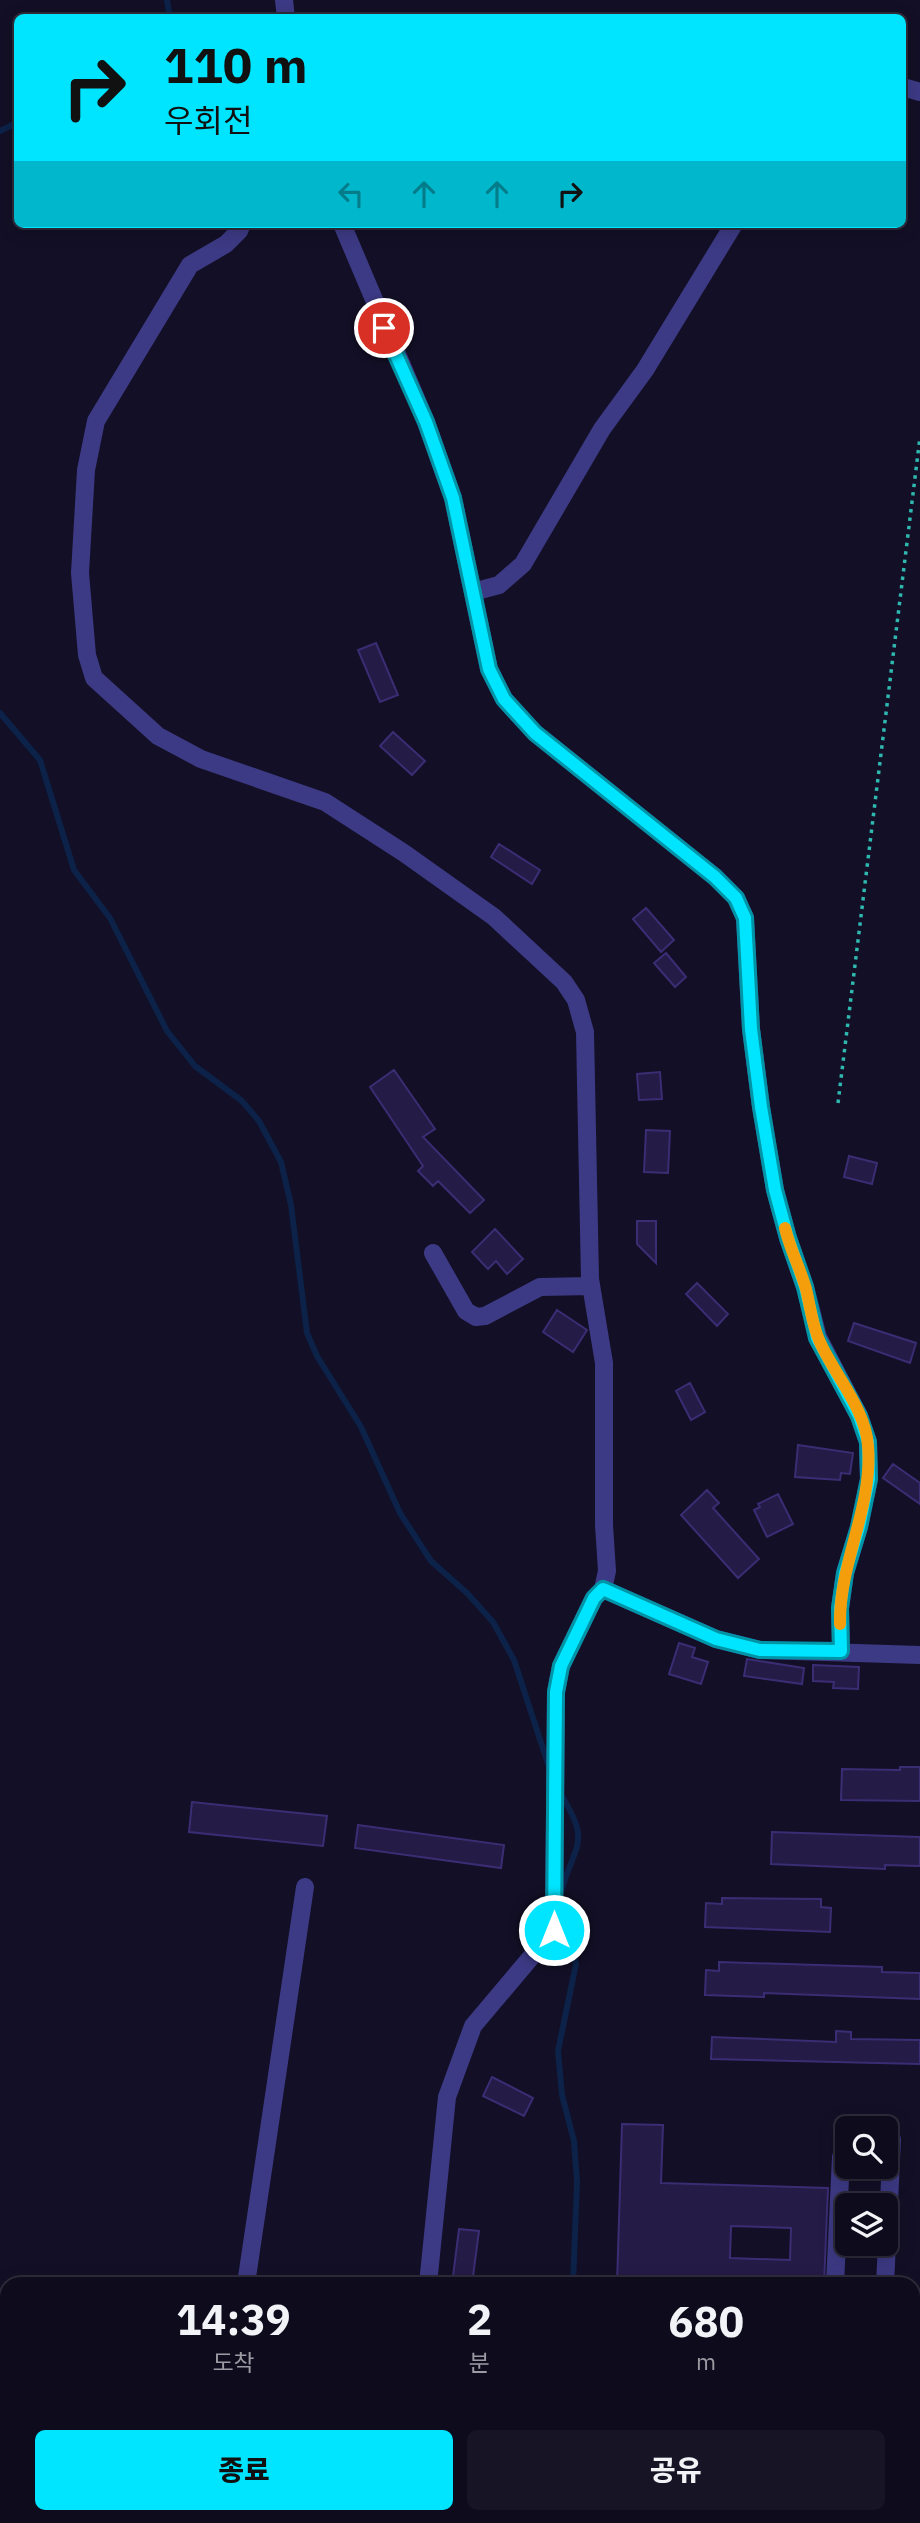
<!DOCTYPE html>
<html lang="ko">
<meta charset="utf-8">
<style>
body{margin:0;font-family:"IBM Plex Sans","Noto Sans KR",sans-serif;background:#171425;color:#f1f3f6;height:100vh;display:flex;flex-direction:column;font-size:26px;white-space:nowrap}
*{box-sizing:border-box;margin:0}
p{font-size:23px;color:#9b9ba3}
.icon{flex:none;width:38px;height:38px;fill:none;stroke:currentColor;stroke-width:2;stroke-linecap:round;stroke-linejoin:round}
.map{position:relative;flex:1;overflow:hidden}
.drawer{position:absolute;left:0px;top:2277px;width:920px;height:247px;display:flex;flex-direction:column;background:#0e0b1c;border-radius:21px 21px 0 0;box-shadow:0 4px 18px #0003,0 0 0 2px #2e2b3b}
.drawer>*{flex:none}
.hud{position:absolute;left:14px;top:14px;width:892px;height:214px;border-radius:10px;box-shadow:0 4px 18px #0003,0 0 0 2px #2e2b3b;background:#00e5ff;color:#111;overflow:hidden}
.controls{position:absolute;left:835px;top:2116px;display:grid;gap:14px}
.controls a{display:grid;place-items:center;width:63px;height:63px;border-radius:10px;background:#0e0b1c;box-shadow:0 4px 18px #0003,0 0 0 2px #2e2b3b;font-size:35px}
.pin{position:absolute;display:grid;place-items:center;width:60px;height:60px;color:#fff;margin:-30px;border:4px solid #fff;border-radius:50%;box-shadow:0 2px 7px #0007}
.me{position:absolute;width:77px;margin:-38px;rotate:0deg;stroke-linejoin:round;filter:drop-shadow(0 0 5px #0008)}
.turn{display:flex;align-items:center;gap:24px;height:147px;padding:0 35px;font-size:32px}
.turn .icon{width:91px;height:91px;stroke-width:2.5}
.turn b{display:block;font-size:49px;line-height:60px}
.lanes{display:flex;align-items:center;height:66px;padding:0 35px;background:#0003;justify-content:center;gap:35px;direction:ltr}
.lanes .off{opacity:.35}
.eta{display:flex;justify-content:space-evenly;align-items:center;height:119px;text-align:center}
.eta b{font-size:42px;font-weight:800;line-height:49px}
.primary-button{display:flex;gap:14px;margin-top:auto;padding:14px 35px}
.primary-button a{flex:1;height:80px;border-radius:10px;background:#00e5ff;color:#111;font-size:28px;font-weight:800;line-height:80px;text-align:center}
.primary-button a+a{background:#171425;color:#f1f3f6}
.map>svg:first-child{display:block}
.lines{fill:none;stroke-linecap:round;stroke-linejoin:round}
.stream{stroke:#0c2248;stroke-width:6}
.building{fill:#241b47;stroke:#3b2d73;stroke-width:2;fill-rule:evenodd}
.path{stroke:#2fb8b0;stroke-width:3.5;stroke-dasharray:3.5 5;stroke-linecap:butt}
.street{stroke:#3d3a85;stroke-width:18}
.route-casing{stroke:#0095a6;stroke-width:18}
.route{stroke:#00e5ff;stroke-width:12}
.slow{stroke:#f59e0b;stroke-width:12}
</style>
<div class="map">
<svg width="920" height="2523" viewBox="0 0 920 2523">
<rect width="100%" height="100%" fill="#130f26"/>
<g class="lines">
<path class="stream" d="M 167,0 L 170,18
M 0,131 L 18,122
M 0,713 L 40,760 L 74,870 L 110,918 L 167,1031 L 195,1066 L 242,1101 L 259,1121 L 281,1162 L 291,1205 L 307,1333 L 317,1356 L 361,1427 L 400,1513 L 431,1561 L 467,1593 L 493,1622 L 514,1660 L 549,1767
M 560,1793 C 592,1844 575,1842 561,1892
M 561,1910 L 576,1964 L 558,2051 L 562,2095 L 574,2141 L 577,2182 L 573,2284
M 567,2523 L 567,2516"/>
</g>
<path class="building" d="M 376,643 L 398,695 L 380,702 L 358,650 Z
M 393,732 L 425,761 L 412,775 L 380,746 Z
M 499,844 L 540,870 L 532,884 L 491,857 Z
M 646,908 L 674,940 L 661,952 L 633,919 Z
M 666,953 L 686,977 L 675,987 L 654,963 Z
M 394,1070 L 435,1129 L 423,1137 L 484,1200 L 470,1213 L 438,1181 L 433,1186 L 418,1171 L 423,1166 L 370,1087 Z
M 660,1072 L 662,1099 L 639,1100 L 637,1074 Z
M 646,1130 L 670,1131 L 668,1173 L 644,1172 Z
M 849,1156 L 877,1163 L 872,1184 L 844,1177 Z
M 637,1221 L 656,1221 L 656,1263 L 637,1244 Z
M 495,1229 L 523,1259 L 507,1274 L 496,1261 L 488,1269 L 472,1252 Z
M 697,1283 L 728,1314 L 717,1326 L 686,1294 Z
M 557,1310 L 587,1330 L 573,1352 L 543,1332 Z
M 854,1323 L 916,1343 L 910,1363 L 848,1341 Z
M 690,1383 L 705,1412 L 691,1420 L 676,1391 Z
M 798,1445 L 853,1453 L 850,1474 L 841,1473 L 840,1480 L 795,1477 Z
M 893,1464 L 920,1483 L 920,1504 L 883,1478 Z
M 707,1490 L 719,1503 L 713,1508 L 759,1559 L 738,1578 L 681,1515 Z
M 778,1494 L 793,1524 L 767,1537 L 754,1510 L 760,1507 L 758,1504 Z
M 679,1643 L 695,1648 L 692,1657 L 708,1662 L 701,1684 L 669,1674 Z
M 747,1659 L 804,1668 L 802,1684 L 744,1676 Z
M 813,1665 L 859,1667 L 858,1689 L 833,1688 L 834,1682 L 813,1681 Z
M 900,1767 L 920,1767 L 920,1801 L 841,1800 L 842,1769 L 900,1770 Z
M 192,1802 L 327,1816 L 323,1846 L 189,1832 Z
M 358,1825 L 504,1845 L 501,1868 L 355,1848 Z
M 772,1832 L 920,1837 L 920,1866 L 885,1865 L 885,1869 L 771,1864 Z
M 722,1898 L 821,1899 L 821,1907 L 831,1908 L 830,1932 L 705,1927 L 706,1903 L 722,1904 Z
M 719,1962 L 882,1967 L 882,1972 L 920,1973 L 920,1999 L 764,1993 L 764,1997 L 705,1995 L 706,1970 L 719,1971 Z
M 836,2031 L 851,2032 L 851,2039 L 920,2040 L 920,2064 L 711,2059 L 712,2037 L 836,2042 Z
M 492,2077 L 533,2098 L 524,2116 L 483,2096 Z
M 622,2124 L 663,2125 L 661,2183 L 828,2188 L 824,2284 L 617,2284 ZM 731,2226 L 791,2228 L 790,2260 L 730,2258 Z
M 459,2229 L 479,2231 L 472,2284 L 452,2284 Z"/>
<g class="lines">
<path class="path" d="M 838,1103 L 920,437"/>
<path class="street" d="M 284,0 L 286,18
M 903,87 L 920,92
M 242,224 L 239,231 L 226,244 L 190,265 L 96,421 L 86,470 L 80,573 L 87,655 L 94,678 L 158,736 L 201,759 L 325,802 L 404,853 L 494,917 L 564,982 L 576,1000 L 585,1032 L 590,1279 L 604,1363 L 604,1525 L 607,1571 L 603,1589
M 342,224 L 426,422 L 453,498 L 489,669 L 504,699 L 535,733 L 715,877 L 736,898 L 745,918 L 751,1029 L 761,1107 L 775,1190 L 788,1238 L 805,1287 L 818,1337 L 859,1416 L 868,1442 L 869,1479 L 859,1527 L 845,1573 L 840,1608 L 841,1652
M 473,592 L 499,585 L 523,564 L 602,429 L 645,370 L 734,224
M 433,1253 L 466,1311 L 476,1317 L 485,1316 L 540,1287 L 591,1286
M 246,2284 L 305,1887
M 428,2284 L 447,2097 L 473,2026 L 554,1930 L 556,1692 L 561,1666 L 594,1598 L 603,1589 L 716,1639 L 760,1650 L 920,1655
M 835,2284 L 841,2157 L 847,2145
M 885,2284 L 892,2140 L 886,2138
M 210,2523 L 211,2516
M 343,2523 L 348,2516
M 499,2523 L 500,2516
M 826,2523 L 826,2516
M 873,2523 L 874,2516"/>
</g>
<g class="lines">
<defs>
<path id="route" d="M 384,328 L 426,422 L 453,498 L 489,669 L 504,699 L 535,733 L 715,877 L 736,898 L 745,918 L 751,1029 L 761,1107 L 775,1190 L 788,1238 L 805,1287 L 817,1338 L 859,1416 L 868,1442 L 869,1479 L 859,1527 L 845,1573 L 840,1608 L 841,1651 L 760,1650 L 716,1639 L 603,1589 L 594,1598 L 561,1666 L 556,1692 L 554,1930"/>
</defs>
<use href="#route" class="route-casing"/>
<use href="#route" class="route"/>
<path class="slow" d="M 785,1228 C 790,1249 800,1268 806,1289 C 810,1305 812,1324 819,1340 C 833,1373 866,1409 868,1446 C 873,1508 839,1562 840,1624"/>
</g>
</svg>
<div class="controls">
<a><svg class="icon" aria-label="search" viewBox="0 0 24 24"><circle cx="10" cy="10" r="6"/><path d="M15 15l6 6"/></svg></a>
<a><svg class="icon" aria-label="layers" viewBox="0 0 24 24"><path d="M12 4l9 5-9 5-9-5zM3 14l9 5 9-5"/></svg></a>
</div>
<div class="pin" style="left:384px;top:328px;background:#d93025"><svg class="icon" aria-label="arrive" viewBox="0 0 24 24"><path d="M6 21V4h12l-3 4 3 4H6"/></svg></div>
<svg class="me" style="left:554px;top:1930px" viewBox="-20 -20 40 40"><circle r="17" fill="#00e5ff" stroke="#fff" stroke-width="3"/><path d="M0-11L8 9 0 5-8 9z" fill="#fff"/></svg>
<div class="hud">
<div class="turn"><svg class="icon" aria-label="right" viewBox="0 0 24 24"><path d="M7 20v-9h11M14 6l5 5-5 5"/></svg><div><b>110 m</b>우회전</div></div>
<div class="lanes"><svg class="icon off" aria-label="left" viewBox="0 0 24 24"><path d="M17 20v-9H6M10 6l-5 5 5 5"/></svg><svg class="icon off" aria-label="ahead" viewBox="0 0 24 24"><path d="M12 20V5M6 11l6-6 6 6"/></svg><svg class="icon off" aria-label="ahead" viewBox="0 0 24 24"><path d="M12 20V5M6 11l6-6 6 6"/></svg><svg class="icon" aria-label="right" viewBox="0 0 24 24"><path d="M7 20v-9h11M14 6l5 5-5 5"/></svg></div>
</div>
<section class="drawer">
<div class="eta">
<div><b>14:39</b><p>도착</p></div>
<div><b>2</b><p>분</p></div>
<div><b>680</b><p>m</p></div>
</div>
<div class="primary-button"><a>종료</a><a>공유</a></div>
</section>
</div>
